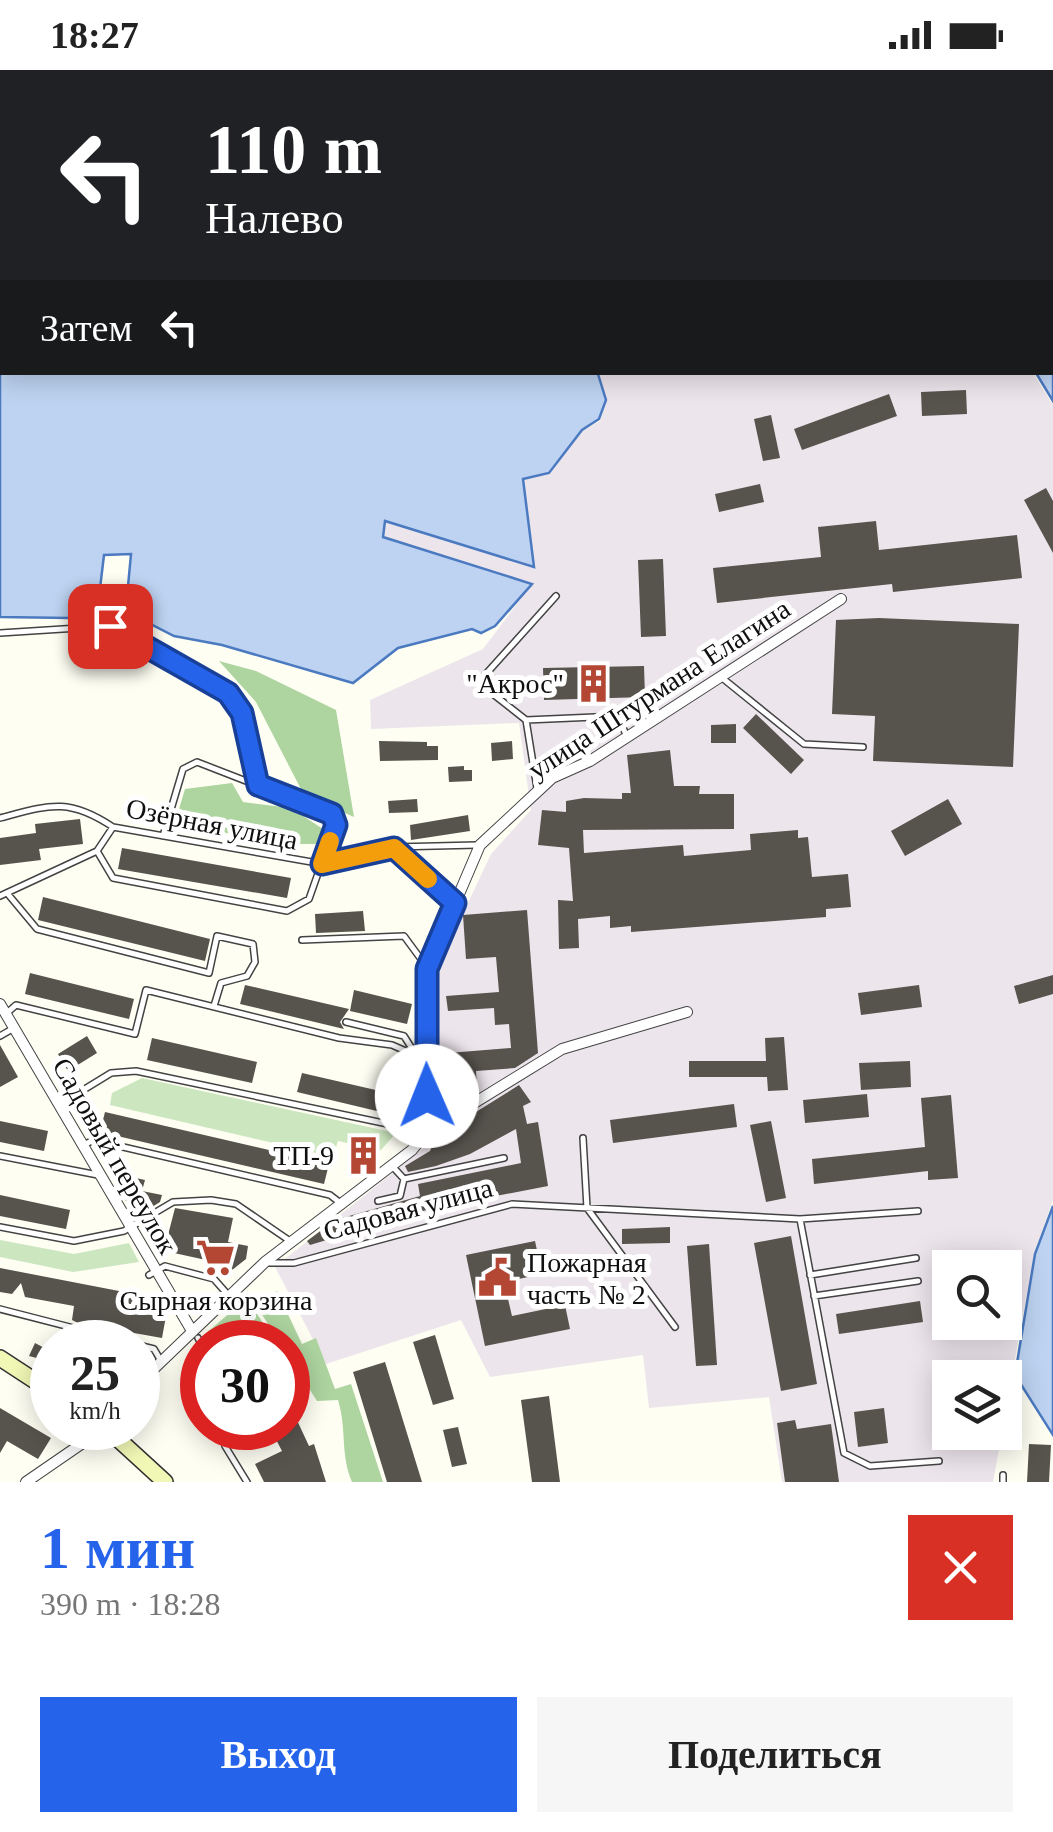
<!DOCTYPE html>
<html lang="ru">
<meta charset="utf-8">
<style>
body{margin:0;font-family:"Times New Roman",serif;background:#f6f6f6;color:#222;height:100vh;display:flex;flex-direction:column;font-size:38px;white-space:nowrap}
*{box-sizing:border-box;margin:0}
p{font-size:32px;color:#767676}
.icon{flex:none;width:55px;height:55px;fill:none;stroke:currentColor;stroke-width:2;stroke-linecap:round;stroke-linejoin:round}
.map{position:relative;height:1412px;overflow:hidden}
.details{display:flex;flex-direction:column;background:#fff;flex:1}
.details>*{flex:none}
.hud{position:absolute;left:0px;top:0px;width:1055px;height:305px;box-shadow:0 5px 25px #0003;background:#202124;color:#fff;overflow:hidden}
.fabs{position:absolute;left:932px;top:1180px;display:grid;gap:20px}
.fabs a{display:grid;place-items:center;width:90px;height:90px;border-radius:0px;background:#fff;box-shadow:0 5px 25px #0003;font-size:50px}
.speed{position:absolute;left:30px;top:1250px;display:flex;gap:20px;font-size:50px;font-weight:700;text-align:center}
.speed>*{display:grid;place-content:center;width:130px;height:130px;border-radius:50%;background:#fff;box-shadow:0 5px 25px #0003;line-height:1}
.speed small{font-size:25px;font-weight:400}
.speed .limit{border:15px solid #d22;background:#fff;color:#111}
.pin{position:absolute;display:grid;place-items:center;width:85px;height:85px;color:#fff;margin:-42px;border-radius:20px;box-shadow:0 5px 15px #0006}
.me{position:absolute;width:110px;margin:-55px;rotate:359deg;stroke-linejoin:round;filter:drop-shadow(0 0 8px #0008)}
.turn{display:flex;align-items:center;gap:35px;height:210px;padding:0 40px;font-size:45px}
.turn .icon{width:130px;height:130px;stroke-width:2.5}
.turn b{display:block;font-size:70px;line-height:85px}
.then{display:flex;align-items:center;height:95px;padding:0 40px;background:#0003;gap:20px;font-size:38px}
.round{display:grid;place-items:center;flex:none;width:105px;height:105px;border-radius:0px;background:#f6f6f6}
.head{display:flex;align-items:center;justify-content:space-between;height:170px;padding:0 40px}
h1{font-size:60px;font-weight:700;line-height:75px;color:#2563eb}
.primary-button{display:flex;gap:20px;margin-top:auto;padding:20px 40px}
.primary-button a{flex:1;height:115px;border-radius:0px;background:#2563eb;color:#fff;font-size:40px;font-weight:700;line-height:115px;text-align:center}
.primary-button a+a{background:#f6f6f6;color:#222}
.status{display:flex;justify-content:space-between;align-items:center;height:70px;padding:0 50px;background:#fff;direction:ltr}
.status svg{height:28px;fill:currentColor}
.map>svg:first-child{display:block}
.industrial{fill:#ede5ec;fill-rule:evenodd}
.green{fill:#cce6bf}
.forest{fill:#aed5a0}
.water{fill:#bdd3f1;stroke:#4b7ac1;stroke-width:2.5}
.building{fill:#57534d}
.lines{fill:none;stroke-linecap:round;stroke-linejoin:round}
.lane-casing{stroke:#434343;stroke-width:8}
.street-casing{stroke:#434343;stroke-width:12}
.secondary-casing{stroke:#323232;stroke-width:18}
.lane{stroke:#fff;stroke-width:5}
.street{stroke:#fff;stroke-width:10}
.secondary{stroke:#f1f7b5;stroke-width:15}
.route-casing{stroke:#184099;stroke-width:25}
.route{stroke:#2563eb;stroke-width:18}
.slow{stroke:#f59e0b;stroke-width:18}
.labels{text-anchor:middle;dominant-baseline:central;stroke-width:10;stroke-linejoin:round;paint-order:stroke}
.poi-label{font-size:28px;fill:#101010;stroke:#fff;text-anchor:end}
.street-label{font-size:28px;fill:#101010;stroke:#fff}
</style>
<div class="status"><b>18:27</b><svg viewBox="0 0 49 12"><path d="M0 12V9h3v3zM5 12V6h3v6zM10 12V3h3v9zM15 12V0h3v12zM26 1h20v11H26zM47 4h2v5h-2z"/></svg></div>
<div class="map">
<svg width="1053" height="1412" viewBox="0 0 1053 1412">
<rect width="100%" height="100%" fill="#fefef3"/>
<path class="industrial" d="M 608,303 L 1033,303 L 1053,335 L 1053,1130 L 1034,1184 L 1005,1344 L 1005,1308 L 950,1308 L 950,1362 L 1002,1363 L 993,1412 L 782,1412 L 769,1327 L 649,1338 L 643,1285 L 490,1307 L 461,1250 L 326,1294 L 275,1197 L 430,1073 L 435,903 L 491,784 L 531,740 L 519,653 L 371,659 L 370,630 L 483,579 L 532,514 L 383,466 L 385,451 L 535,498 L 524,410 L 550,404 L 582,361 L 600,351 L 607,330 L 599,305 ZM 950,1198 L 1005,1198 L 1005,1252 L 950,1252 Z"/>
<path class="green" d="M 142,1008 L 396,1063 L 381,1080 L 338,1071 L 333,1087 L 110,1035 L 112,1023 Z
M 0,1170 L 74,1184 L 129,1173 L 139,1192 L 73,1202 L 0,1187 Z"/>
<path class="forest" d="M 219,591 L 256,601 L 336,640 L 354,747 L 304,725 L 256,632 Z
M 232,713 L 243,732 L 291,738 L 341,771 C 284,781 231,765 176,749 L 185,719 Z
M 277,1221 L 302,1274 L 316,1268 L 335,1319 L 351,1314 L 383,1412 L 352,1412 C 340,1384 347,1359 338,1330 L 317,1331 L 288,1285 L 288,1272 L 280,1272 L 255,1234 Z
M 247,1228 L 275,1272 L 203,1266 Z"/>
<path class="water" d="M 667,0 L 1053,0 L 1053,331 L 1036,303 L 1052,302 L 1052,2 Z
M 0,74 L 2,302 L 603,303 L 598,304 L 606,330 L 599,349 L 582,360 L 549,403 L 523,409 L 534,497 L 385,451 L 383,467 L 532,514 L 495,556 L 481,563 L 472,559 L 398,578 L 353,613 L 222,575 L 174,566 L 139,548 L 127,527 L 131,484 L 104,485 L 99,527 L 93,539 L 70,548 L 0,547 Z
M 1053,1136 L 1053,1365 L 1015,1305 L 1035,1184 Z"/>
<path class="building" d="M 966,320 L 967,344 L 922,346 L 921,322 Z
M 889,324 L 897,346 L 802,380 L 794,359 Z
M 771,345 L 780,388 L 763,391 L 754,349 Z
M 760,414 L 764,432 L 719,442 L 715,424 Z
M 1046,418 L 1053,431 L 1053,483 L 1024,430 Z
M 876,451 L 879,480 L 1017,465 L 1022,508 L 893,522 L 892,514 L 717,533 L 713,498 L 821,487 L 818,457 Z
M 663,489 L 666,566 L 641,567 L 638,490 Z
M 879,548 L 1019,554 L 1013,697 L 873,691 L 875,646 L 832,644 L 836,550 Z
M 89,580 L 109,584 L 106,599 L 86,595 Z
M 644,596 L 645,627 L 544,630 L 543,598 Z
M 756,644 L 804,690 L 791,704 L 743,658 Z
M 736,654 L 736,673 L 711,673 L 711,655 Z
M 379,671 L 427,672 L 427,676 L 438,676 L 438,690 L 380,691 Z
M 512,671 L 513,689 L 492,691 L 491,673 Z
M 670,680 L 674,716 L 700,716 L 699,724 L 734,724 L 734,759 L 583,760 L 584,783 L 683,775 L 684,786 L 751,780 L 750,764 L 798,760 L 798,768 L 808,767 L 812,807 L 848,804 L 851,837 L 826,839 L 826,847 L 631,862 L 631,856 L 610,858 L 610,846 L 578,849 L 579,878 L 559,879 L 558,830 L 573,831 L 569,778 L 538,775 L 542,740 L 566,742 L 566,731 L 584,728 L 622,729 L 622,723 L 631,723 L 627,685 Z
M 464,696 L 464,700 L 472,700 L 472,711 L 449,712 L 448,697 Z
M 417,729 L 418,742 L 389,743 L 388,731 Z
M 948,729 L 962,754 L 905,786 L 891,761 Z
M 468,745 L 470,761 L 411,770 L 410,755 Z
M 80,749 L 83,774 L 39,779 L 41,790 L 0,795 L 0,768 L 36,763 L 35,754 Z
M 122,778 L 291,808 L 287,828 L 118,799 Z
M 43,827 L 210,869 L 205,891 L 38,850 Z
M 527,840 L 538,983 L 515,998 L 476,1001 L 477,1018 L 437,1022 L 436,984 L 511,978 L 509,954 L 495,955 L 494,938 L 448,941 L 446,926 L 499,922 L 496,887 L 466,889 L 463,845 Z
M 363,841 L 365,861 L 316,863 L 315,844 Z
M 30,903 L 134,929 L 129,949 L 25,924 Z
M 1053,905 L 1053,924 L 1019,934 L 1014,916 Z
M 245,915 L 349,939 L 340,952 L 344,959 L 240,934 Z
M 919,915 L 922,937 L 861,945 L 858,923 Z
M 354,920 L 412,934 L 407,954 L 350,941 Z
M 87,966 L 97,983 L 68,1001 L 58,984 Z
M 784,967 L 788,1020 L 768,1021 L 767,1007 L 689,1007 L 689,991 L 766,991 L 765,968 Z
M 152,968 L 257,992 L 252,1013 L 147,990 Z
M 0,975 L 18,1007 L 0,1017 Z
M 910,991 L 911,1017 L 861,1020 L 859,993 Z
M 302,1003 L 406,1027 L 402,1047 L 297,1022 Z
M 519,1015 L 531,1032 L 523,1036 L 527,1054 L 538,1052 L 548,1116 L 433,1138 L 310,1175 L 307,1171 L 335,1150 L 420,1126 L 418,1114 L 521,1093 L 516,1059 L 470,1084 L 436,1096 L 408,1102 L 405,1096 L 430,1081 L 436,1067 Z
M 867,1024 L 869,1047 L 805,1053 L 803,1030 Z
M 951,1025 L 958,1108 L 928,1110 L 928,1101 L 814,1114 L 812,1089 L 925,1077 L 921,1028 Z
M 734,1034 L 737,1057 L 613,1073 L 610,1050 Z
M 105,1042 L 329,1094 L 324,1114 L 100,1062 Z
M 0,1051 L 48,1061 L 44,1081 L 0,1072 Z
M 771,1051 L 786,1128 L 766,1132 L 750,1055 Z
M 357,1078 L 374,1082 L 372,1093 L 354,1089 Z
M 118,1104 L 145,1110 L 142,1121 L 162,1125 L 160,1132 L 152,1137 L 129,1136 L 117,1116 Z
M 0,1125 L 70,1140 L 66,1159 L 0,1146 Z
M 175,1138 L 233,1148 L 228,1172 L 248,1176 L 246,1189 L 222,1208 L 224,1194 L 165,1181 L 166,1176 L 149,1171 L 149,1160 L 168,1165 Z
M 670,1157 L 670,1173 L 622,1174 L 622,1159 Z
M 791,1166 L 817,1314 L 781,1321 L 754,1173 Z
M 535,1171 L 542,1204 L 504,1212 L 512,1246 L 565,1235 L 570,1259 L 485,1276 L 466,1185 Z
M 709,1174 L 717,1295 L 696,1296 L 687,1176 Z
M 0,1198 L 150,1227 L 152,1243 L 166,1246 L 162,1268 L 78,1253 L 72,1250 L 74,1236 L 25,1227 L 21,1213 L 12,1224 L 0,1222 Z
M 920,1231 L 923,1252 L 839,1264 L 836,1244 Z
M 435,1265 L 454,1329 L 433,1335 L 413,1272 Z
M 35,1273 L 52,1282 L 52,1292 L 29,1286 Z
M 385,1292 L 422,1412 L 387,1412 L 353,1302 Z
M 549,1326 L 560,1412 L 532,1412 L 521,1330 Z
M 288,1331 L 309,1376 L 314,1374 L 326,1412 L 264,1412 L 255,1394 L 282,1381 L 270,1358 L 288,1358 Z
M 0,1338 L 51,1368 L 38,1389 L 7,1371 L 0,1383 Z
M 884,1338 L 888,1373 L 858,1377 L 854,1342 Z
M 795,1350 L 797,1359 L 831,1354 L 839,1412 L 785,1412 L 777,1353 Z
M 458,1357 L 467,1394 L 452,1397 L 443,1360 Z
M 1029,1374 L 1051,1375 L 1049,1412 L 1027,1412 Z"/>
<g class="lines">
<defs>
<path id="lane" d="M 476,2 L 481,0
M 0,563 L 110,556 L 229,623 L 242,643 L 258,715
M 721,607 L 804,674 L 863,677
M 526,650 L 493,624 L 485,605 L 556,526
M 537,718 L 526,650 L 618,646 L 627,667
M 0,748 C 49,735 68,727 113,757 L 323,794 L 394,777 L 477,775
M 396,779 L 454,833
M 97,781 L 113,757
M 7,823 L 37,859 L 209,903 L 217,866 L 253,874 L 255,892 L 247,906 L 221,913 L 214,936
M 0,826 L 97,781 L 113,808 L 287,841 L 309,829 L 335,755 L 331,744 L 197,692 L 183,699 L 163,766
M 302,870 L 404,866 L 426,896
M 8,942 L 16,935 L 135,964 L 146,920 L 339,968 L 392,975 L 426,990
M 346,952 L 404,966 L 416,985
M 0,966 L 14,958
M 62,1033 L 111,1003 L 136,1001 L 426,1062
M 583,1068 L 587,1138 L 675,1257
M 86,1074 L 93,1070 L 330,1125 L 339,1132
M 0,1086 L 98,1105
M 393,1097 L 404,1109 L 504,1088
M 378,1131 L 400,1126 L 404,1109
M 800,1149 L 844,1383 L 870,1396 L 939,1391
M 0,1157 L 74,1171 L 124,1161 L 173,1132 L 211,1130 L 236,1134 L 290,1171
M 270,1193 L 294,1193 L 512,1134 L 800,1149 L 918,1141
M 149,1205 L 165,1196 L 214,1209 L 229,1226
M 810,1205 L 916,1188
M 814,1226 L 918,1211
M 0,1239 L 128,1272
M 198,1268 L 202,1276
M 138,1275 L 154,1279 L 161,1291
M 229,1358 L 225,1376 L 247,1412
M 1003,1412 L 1003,1405"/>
<path id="street" d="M 401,0 L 406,2
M 179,2 L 200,0
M 586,2 L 591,0
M 0,934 L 192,1261
M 427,1062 L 427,899 L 480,775 L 552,708 L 590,691 L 841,529
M 138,1314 L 265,1192 L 412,1080 L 427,1062 L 562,979 L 687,942
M 26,1412 L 90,1368 L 97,1358"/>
<path id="secondary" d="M 0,1288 L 52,1322
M 106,1358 L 165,1412"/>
</defs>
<use href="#lane" class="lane-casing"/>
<use href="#street" class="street-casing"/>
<use href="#secondary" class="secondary-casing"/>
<use href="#lane" class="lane"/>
<use href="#street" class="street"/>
<use href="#secondary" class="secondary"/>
</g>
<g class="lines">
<defs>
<path id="route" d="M 110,556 L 228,623 L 242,643 L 258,715 L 332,744 L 336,755 L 322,794 L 394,778 L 455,833 L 427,899 L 427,1026"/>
</defs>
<use href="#route" class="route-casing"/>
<use href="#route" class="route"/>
<path class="slow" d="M 330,771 L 322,794 L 394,778 L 428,809"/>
</g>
<defs>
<symbol id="building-bare" viewBox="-9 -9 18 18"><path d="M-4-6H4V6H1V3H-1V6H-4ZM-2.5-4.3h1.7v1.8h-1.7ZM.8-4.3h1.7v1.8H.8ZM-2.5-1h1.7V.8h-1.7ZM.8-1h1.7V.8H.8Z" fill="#b34734" stroke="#fff" stroke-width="2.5" paint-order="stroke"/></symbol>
<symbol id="supermarket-bare" viewBox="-9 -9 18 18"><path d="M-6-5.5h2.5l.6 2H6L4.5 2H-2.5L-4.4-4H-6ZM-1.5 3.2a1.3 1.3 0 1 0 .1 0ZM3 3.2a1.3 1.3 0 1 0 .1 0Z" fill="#b34734" stroke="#fff" stroke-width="2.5" paint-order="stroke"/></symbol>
<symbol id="civic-bare" viewBox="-9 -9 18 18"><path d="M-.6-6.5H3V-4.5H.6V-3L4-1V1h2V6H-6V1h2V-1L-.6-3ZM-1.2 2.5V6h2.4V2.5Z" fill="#b34734" stroke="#fff" stroke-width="2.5" paint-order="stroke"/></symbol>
</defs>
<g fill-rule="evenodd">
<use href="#building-bare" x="566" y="586" width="55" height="55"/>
<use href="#building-bare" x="336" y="1058" width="55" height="55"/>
<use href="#supermarket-bare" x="188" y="1160" width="55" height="55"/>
<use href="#civic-bare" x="470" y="1180" width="55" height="55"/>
</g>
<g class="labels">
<g class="poi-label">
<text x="564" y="613">"Акрос"</text>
<text x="334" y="1085">ТП-9</text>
<text x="527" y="1192" text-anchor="start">Пожарная<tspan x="527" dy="32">часть № 2</tspan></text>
<text x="216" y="1230" text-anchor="middle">Сырная корзина</text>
</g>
<g class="street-label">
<text transform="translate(659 619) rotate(-33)">улица Штурмана Елагина</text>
<text transform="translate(212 754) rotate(11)">Озёрная улица</text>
<text transform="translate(115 1086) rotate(60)">Садовый переулок</text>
<text transform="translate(408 1139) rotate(-15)">Садовая улица</text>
</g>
</g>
</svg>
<div class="fabs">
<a><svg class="icon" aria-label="search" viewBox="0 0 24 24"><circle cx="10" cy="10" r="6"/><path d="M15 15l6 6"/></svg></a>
<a><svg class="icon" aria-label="layers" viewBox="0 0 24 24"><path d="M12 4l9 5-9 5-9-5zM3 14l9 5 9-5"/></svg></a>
</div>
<div class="speed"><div>25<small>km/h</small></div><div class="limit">30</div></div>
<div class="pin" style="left:110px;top:556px;background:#d93025"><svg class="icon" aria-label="arrive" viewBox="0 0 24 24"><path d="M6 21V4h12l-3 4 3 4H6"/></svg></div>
<svg class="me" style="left:427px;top:1026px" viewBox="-20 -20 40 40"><circle r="19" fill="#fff"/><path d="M0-13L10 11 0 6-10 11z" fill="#2563eb"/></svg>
<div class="hud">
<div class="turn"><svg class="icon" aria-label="left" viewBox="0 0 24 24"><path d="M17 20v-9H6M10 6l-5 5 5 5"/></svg><div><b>110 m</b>Налево</div></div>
<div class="then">Затем<svg class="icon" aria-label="left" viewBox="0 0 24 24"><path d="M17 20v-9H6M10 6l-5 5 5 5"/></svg></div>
</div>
</div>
<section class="details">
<div class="head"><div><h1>1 мин</h1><p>390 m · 18:28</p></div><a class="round" style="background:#d93025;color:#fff"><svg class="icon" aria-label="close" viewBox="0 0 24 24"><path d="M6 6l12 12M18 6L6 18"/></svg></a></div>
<div class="primary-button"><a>Выход</a><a>Поделиться</a></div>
</section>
